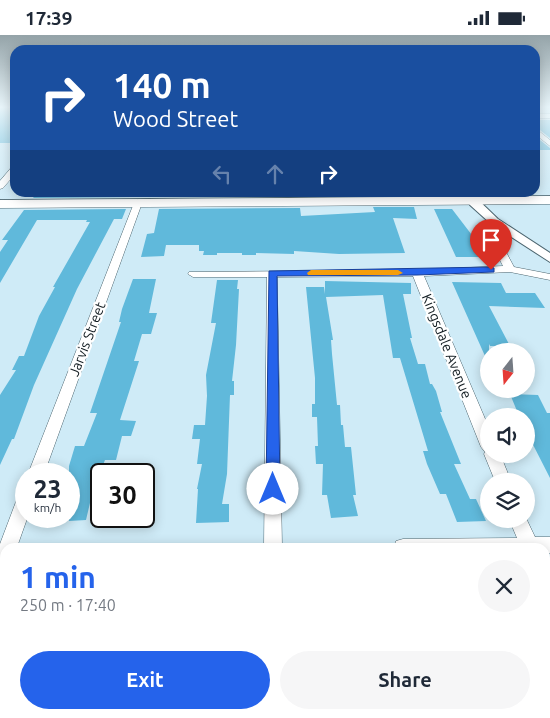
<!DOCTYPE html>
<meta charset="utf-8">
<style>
body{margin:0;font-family:Ubuntu,sans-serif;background:#f6f6f7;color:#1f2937;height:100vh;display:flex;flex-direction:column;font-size:19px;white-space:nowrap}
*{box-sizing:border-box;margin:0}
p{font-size:16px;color:#747a83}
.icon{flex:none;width:28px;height:28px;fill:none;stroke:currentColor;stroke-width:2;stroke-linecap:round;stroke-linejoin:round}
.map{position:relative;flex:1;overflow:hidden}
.details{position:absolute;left:0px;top:508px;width:550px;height:176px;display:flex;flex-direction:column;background:#fff;border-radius:15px 15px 0 0;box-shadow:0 2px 12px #0003}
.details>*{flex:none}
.top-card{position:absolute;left:10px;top:10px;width:530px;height:152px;border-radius:15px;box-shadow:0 2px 12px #0003;background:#1a4fa0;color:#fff;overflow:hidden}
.needle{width:32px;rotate:197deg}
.controls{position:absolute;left:480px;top:308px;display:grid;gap:10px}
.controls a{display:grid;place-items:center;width:55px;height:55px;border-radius:50%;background:#fff;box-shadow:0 2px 12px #0003;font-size:25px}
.speed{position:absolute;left:15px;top:428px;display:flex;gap:10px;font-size:25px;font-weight:700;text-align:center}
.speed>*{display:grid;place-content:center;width:65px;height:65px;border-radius:50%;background:#fff;box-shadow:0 2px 12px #0003;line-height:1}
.speed small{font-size:12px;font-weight:400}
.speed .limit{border:2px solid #111;border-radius:8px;background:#fff;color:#111}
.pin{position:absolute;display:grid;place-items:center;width:42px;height:42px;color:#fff;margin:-51px -21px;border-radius:50% 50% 50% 0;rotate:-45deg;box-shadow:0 0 5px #0007}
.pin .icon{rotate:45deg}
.me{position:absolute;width:55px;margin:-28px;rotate:0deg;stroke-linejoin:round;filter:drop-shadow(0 0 4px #0008)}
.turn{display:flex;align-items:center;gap:18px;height:105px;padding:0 20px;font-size:22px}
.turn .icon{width:65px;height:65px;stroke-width:2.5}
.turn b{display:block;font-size:35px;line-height:42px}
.lanes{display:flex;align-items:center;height:48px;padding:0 20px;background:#0003;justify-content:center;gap:25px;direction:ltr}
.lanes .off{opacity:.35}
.round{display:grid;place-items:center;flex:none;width:52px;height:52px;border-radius:26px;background:#f6f6f7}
.head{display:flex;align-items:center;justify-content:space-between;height:85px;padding:0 20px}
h1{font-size:30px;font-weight:700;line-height:38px;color:#2563eb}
.action{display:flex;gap:10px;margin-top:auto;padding:10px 20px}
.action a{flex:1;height:58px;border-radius:30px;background:#2563eb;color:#fff;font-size:20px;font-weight:700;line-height:58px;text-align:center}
.action a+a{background:#f6f6f7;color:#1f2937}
.status{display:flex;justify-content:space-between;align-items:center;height:35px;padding:0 25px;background:#fff;direction:ltr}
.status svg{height:14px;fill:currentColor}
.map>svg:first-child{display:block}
.building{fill:#60b9db}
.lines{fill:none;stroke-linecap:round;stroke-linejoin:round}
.minor-casing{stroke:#4d6670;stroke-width:1}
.tertiary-casing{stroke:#4d6670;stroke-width:2}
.secondary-casing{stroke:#4d6670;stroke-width:1}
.minor{fill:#fff;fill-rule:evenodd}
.tertiary{fill:#fff;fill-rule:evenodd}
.secondary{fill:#fff;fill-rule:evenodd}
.route{fill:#2563eb;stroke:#184099}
.slow{fill:#f59e0b}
.labels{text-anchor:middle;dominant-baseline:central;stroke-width:4.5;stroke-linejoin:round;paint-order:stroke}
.street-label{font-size:14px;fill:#111b20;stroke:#fff}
</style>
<div class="status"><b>17:39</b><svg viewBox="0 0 49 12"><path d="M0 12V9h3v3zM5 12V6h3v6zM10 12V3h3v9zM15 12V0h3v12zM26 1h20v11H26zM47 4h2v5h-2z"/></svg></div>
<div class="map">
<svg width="550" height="683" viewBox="0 0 550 683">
<rect width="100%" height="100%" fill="#cfebf7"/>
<path class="building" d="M 0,72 L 15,72 L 15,108 L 0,108 Z
M 535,85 L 550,85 L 550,103 L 535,91 Z
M 535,101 L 550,113 L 550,115 L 535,115 Z
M 37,158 L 134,158 L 132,162 L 33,163 Z
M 162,158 L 298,158 L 299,161 L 161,162 Z
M 368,158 L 409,158 L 410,160 L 369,160 Z
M 373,172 L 414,172 L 417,184 L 393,183 L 405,218 L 339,219 L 294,216 L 294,219 L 256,218 L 256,220 L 242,220 L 242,218 L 217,218 L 217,220 L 203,220 L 204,216 L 199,216 L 199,210 L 166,210 L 164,221 L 141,222 L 147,199 L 154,198 L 159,174 L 300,173 L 301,181 L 375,177 Z
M 126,174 L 122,184 L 114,184 L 77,254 L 34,350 L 14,404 L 12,404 L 0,430 L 0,360 L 16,335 L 12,335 L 19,321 L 24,321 L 39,281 L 55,252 L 53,252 L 90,187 L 86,187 L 87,185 L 37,185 L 0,248 L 0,217 L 8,205 L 2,205 L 24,175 Z
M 434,174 L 452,174 L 478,208 L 475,208 L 483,222 L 456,222 Z
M 133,244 L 156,244 L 149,278 L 157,278 L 151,299 L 142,299 L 134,326 L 139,326 L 120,385 L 136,386 L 131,401 L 122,401 L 116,425 L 105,425 L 93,455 L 86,485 L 69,486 L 69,431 L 75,411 L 84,411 L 97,378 L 90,378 L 121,287 L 119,287 L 122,274 Z
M 217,245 L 238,245 L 237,254 L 239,254 L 236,310 L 232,346 L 234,346 L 234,360 L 230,360 L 227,439 L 222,469 L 229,469 L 229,487 L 196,488 L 198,454 L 197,454 L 202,429 L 197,429 L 200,404 L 192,404 L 194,390 L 205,390 L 207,361 L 206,340 L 216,288 L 211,288 Z
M 325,246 L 411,248 L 411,259 L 403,259 L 412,303 L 410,303 L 418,329 L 425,329 L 430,349 L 432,349 L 436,356 L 442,377 L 440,377 L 461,429 L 454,429 L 470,464 L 476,464 L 486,486 L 457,487 L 446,459 L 440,459 L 427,429 L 423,416 L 428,416 L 400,323 L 393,323 L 383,260 L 326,262 L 333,305 L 331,305 L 332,319 L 337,370 L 340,370 L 341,390 L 343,390 L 345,412 L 351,412 L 356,460 L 353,460 L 358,481 L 331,483 L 327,460 L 322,460 L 323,429 L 316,429 L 315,411 L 318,411 L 317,382 L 312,382 L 312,369 L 315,369 L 315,343 L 306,252 L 324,252 L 325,259 Z
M 452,247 L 501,248 L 506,258 L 535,258 L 545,273 L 489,271 L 510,311 L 490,311 L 489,309 L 489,330 Z
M 510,359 L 538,360 L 547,378 L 550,378 L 550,443 L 526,396 L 526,381 L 519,381 Z"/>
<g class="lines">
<defs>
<path id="minor" d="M 535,79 L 550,79 L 550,83 L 535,83 Z
M 535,93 L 550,105 L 550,111 L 535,99 Z
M 12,132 L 15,132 L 15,139 L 3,153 L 0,154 L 0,146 Z
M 138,165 L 142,168 L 44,439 L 28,439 L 134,168 Z
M 494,182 L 499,185 L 496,198 L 514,232 L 550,239 L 550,245 L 510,237 L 424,241 L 489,393 L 489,419 L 500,419 L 511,446 L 495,446 L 484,419 L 485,417 L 481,412 L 413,241 L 277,242 L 282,512 L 264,512 L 267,242 L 193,242 L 188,239 L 189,237 L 417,235 L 503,231 L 486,198 L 489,185 Z
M 26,457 L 26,481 L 28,481 L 17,512 L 5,512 L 5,541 L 0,542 L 0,509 L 17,464 L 20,459 Z
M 526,483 L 535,502 L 550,502 L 550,518 L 545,518 L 545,512 L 394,512 L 396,506 L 403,504 L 517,503 L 509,484 Z
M 545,542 L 550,544 L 550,572 L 545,570 Z
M 265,679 L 289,679 L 289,683 L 265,683 Z"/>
<path id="tertiary" d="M 461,158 L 471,158 L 498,184 L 550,218 L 550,227 L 490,188 L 470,170 Z"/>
<path id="secondary" d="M 550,161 L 550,169 L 0,173 L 0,165 Z"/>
</defs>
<use href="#minor" class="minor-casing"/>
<use href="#tertiary" class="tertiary-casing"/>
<use href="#secondary" class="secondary-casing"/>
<use href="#minor" class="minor"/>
<use href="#tertiary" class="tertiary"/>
<use href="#secondary" class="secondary"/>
</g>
<linearGradient id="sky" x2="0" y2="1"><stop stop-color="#94a3a8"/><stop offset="0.43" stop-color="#e9f6fb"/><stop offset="1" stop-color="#e9f6fb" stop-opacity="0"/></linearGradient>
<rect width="550" height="168" fill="url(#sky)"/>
<path class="route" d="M 491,232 L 494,233 L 494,237 L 417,240 L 277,241 L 280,454 L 278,458 L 273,459 L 268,458 L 266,454 L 269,236 Z"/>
<path class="slow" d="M 311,235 L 398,235 L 403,238 L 398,240 L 308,240 L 307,238 Z"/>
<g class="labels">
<g class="street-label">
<text transform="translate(87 304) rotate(-69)">Jarvis Street</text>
<text transform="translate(447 311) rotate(68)">Kingsdale Avenue</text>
</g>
</g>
</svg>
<div class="controls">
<a><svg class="needle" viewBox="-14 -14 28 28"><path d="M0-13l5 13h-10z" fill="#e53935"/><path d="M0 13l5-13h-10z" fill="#747a83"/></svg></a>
<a><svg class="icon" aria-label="sound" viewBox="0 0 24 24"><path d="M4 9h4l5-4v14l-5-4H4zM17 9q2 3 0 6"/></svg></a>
<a><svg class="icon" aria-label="layers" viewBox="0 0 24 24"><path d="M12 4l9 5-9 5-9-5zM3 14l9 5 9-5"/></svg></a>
</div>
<div class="speed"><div>23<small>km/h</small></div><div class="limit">30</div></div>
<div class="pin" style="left:491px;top:235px;background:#d93025"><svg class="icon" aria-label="arrive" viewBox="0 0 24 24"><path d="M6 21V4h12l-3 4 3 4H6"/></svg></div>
<svg class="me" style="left:273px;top:454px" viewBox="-20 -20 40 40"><circle r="19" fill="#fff"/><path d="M0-13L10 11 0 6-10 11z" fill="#2563eb"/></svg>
<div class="top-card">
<div class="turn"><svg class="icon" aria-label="right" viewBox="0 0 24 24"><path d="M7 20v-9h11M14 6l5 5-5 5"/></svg><div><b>140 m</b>Wood Street</div></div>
<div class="lanes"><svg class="icon off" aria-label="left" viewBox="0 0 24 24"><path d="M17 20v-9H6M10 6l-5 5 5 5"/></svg><svg class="icon off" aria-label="ahead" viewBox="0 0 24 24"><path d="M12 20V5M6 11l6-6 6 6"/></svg><svg class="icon" aria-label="right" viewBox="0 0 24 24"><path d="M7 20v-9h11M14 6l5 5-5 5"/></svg></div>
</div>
<section class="details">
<div class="head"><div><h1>1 min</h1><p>250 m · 17:40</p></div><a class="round"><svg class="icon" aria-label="close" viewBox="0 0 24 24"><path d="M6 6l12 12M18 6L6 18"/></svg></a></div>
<div class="action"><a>Exit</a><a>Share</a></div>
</section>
</div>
